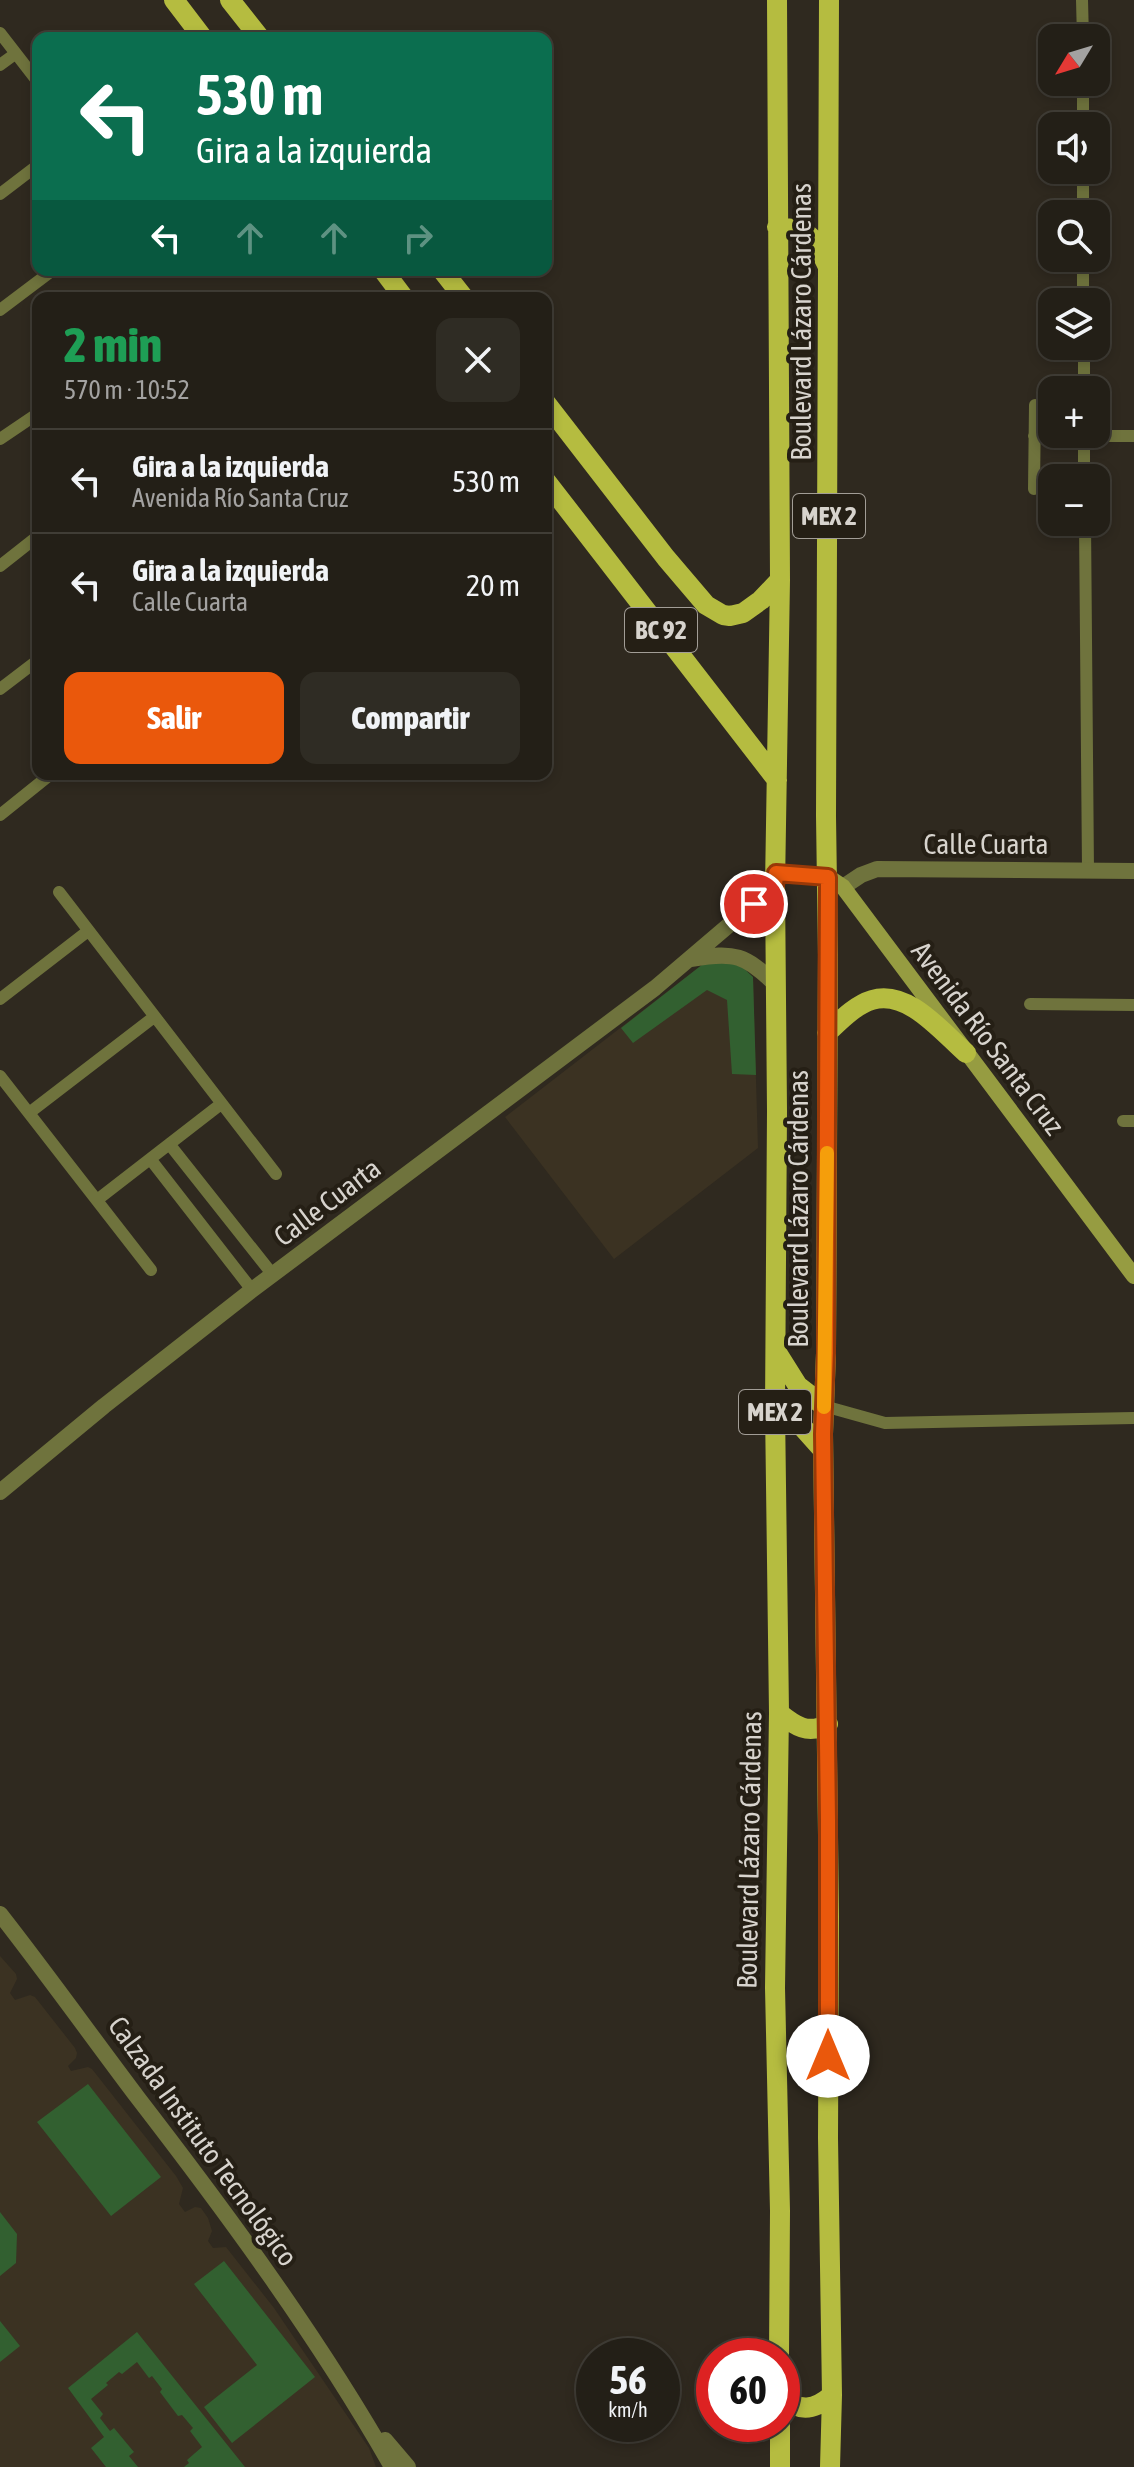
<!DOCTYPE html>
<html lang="es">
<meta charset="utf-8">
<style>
body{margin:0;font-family:"Asap Condensed",sans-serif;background:#2f2c24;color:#f1f3f6;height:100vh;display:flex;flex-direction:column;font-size:30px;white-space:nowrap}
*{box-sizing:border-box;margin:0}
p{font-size:26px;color:#a3a2a1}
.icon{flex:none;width:44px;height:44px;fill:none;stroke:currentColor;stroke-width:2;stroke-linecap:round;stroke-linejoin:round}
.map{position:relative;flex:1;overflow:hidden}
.side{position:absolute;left:32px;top:292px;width:520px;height:488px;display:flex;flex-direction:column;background:#231f17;border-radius:16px;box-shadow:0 4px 12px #0003,0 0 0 2px #403d36}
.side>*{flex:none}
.top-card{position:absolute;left:32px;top:32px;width:520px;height:244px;border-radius:16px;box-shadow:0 4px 12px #0003,0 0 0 2px #403d36;background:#0b6e4f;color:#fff;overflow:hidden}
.needle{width:52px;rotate:232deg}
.tools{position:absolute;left:1038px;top:24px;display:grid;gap:16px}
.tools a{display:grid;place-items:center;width:72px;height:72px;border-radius:16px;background:#231f17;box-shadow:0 4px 12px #0003,0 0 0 2px #403d36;font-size:40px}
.speed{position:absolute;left:576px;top:2338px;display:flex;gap:16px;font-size:40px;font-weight:700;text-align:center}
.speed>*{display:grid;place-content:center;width:104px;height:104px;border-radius:50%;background:#231f17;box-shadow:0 4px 12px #0003,0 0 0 2px #403d36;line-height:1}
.speed small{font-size:20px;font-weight:400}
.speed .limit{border:12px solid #d22;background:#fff;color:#111}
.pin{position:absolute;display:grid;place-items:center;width:68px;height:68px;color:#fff;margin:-34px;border:4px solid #fff;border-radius:50%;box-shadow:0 2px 8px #0007}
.me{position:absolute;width:88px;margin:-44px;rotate:0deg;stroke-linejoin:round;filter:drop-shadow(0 0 6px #0008)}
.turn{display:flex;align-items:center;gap:28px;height:168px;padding:0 32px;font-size:36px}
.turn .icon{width:104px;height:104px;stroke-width:2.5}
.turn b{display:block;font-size:56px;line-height:68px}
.lanes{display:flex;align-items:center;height:76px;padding:0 32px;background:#0003;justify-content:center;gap:40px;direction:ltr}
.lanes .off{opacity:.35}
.round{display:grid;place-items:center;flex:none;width:84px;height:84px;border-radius:16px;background:#2f2c24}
.headline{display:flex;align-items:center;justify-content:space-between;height:136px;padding:0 32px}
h1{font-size:48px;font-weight:800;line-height:60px;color:#1e9e55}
.button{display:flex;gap:16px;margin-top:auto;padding:16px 32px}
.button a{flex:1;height:92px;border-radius:16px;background:#ea580c;color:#fff;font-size:32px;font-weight:800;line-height:92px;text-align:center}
.button a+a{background:#2f2c24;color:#f1f3f6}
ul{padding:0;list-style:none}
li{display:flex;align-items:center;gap:24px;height:104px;padding:0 32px;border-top:2px solid #403d36}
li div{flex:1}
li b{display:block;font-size:30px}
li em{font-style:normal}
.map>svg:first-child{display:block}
.built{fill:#3b3222}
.green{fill:#326030}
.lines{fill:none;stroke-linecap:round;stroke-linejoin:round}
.minor{stroke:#6f733d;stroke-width:12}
.tertiary{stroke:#6f733d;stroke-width:16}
.secondary{stroke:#969c41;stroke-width:16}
.primary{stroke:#b5bc40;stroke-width:20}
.route-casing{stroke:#983908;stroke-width:20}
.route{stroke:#ea580c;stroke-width:14}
.slow{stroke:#f59e0b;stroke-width:14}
.labels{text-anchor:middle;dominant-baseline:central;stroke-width:8;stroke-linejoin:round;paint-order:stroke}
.shield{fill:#251f15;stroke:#a29d96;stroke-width:2}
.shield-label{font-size:26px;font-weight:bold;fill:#d7d3cd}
.street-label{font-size:28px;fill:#d7d3cd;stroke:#251f15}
</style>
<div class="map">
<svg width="1134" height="2467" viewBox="0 0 1134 2467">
<rect width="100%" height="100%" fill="#2f291f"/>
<path class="built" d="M 703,964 L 753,977 L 758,1148 L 614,1259 L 505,1117 Z
M 0,1956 L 16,1974 L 17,1979 L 10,1993 L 15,2000 L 30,1995 L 35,1997 L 75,2048 L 77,2053 L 76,2058 L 68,2066 L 71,2071 L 88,2067 L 92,2069 L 176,2176 L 183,2188 L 179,2204 L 185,2212 L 195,2207 L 201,2208 L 208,2218 L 212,2231 L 208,2241 L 213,2248 L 226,2247 L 274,2308 L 369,2448 L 376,2467 L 0,2467 Z"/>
<path class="green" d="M 737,962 L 753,977 L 756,1075 L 732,1074 L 727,1000 L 707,990 L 633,1043 L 621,1028 L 703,964 Z
M 88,2084 L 161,2177 L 111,2216 L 37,2122 Z
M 0,2212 L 17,2234 L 16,2263 L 0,2276 Z
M 224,2261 L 315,2377 L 232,2443 L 204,2407 L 257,2365 L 194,2284 Z
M 0,2321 L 20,2346 L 0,2362 Z
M 137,2332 L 245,2467 L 184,2467 L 189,2463 L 187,2460 L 202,2447 L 190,2431 L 193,2428 L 182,2415 L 178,2416 L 160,2392 L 162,2389 L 152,2376 L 149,2378 L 137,2362 L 122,2374 L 119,2372 L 106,2383 L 108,2385 L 91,2399 L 103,2414 L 100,2418 L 110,2431 L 114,2428 L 134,2452 L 129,2456 L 138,2467 L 106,2467 L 91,2448 L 104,2437 L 68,2388 Z"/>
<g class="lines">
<path class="minor" d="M 1082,0 L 1083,38
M 0,33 L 38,82
M 0,65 L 15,54
M 1083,82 L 1083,126
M 1083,170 L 1083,214
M 0,194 L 38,165
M 1083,258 L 1083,302
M 0,310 L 53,270
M 1084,346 L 1084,390
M 1084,434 L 1084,478
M 1034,436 L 1134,436
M 0,439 L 34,416 L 38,418
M 1034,489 L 1035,405
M 1085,522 L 1088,871
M 0,566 L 38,536
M 0,689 L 38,660
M 0,815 L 51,774
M 59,892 L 276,1174
M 0,999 L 88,931
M 1030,1004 L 1134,1005
M 0,1076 L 151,1270
M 29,1113 L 154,1017
M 1123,1121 L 1134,1121
M 170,1145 L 273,1275
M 151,1160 L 252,1290
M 97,1200 L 221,1104
M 824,1406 L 885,1423 L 1134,1418"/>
<path class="tertiary" d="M 843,887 L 861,875 L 877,869 L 1134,871
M 692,959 C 734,951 746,955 776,985
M 0,1492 L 104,1406 L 252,1290 L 655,988 L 775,886
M 0,1914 C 47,1974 92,2037 138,2098 C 229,2216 318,2337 392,2467
M 385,2440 L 408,2467"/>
<path class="secondary" d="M 776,873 L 828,877 L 843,887 L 1134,1276"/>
<path class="primary" d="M 174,0 L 203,38
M 230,0 L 260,38
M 777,0 L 780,580 L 775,886 L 777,1111 L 775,1409 L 779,1713 L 775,1988 L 780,2211 L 779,2356
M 829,0 L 826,816 L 828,955 L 826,1353 L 823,1434 L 829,1916 L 828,2138 L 832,2395 L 830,2467
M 777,227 C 812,230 813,236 828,267
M 383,270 L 404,298
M 442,270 L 464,298
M 546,403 L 666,558 L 706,605 L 723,615 L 730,616 L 743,613 L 761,600 L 780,580
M 546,481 L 777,780
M 827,1033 C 840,1021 855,1005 872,1000 C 908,989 942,1032 966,1053
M 776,1351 L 798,1386 L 824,1406
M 775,1409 L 798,1422 L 823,1450
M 779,1713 C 795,1726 808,1735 828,1724
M 782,2396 C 799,2413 815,2410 832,2395
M 780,2424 L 780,2467"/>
</g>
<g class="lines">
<defs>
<path id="route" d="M 754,904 L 775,886 L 776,873 L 828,877 L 826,1353 L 823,1434 L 828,1820 L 828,2056"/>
</defs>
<use href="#route" class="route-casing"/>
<use href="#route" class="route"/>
<path class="slow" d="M 824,1407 L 827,1153"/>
</g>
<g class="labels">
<g class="shield">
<rect x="793" y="494" width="72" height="44" rx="6"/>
<rect x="625" y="608" width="72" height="44" rx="6"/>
<rect x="739" y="1390" width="72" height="44" rx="6"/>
</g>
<g class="shield-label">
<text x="829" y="516">MEX 2</text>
<text x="661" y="630">BC 92</text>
<text x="775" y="1412">MEX 2</text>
</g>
<g class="street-label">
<text transform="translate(801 322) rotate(-90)">Boulevard Lázaro Cárdenas</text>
<text x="986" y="844">Calle Cuarta</text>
<text transform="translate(988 1038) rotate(53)">Avenida Río Santa Cruz</text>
<text transform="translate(327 1202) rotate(-37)">Calle Cuarta</text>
<text transform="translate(798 1209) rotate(-90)">Boulevard Lázaro Cárdenas</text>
<text transform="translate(749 1850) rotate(-89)">Boulevard Lázaro Cárdenas</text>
<text transform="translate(203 2141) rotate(54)">Calzada Instituto Tecnológico</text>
</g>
</g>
</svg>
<div class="tools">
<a><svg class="needle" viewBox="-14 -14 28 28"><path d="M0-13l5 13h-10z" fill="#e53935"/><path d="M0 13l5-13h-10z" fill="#a3a2a1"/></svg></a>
<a><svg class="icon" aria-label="sound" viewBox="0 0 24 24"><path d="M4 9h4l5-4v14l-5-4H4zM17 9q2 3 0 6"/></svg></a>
<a><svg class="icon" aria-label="search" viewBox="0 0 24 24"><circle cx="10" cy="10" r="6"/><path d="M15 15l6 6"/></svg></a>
<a><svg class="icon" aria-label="layers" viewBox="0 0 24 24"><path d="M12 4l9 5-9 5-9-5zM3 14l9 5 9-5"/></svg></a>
<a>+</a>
<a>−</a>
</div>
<div class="speed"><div>56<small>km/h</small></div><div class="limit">60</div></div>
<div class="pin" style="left:754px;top:904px;background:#d93025"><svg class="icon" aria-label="arrive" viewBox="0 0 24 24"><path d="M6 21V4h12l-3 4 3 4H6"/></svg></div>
<svg class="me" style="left:828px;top:2056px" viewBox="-20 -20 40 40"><circle r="19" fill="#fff"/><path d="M0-13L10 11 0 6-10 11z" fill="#ea580c"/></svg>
<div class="top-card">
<div class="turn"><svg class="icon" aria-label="left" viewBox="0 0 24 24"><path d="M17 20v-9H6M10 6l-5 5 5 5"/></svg><div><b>530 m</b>Gira a la izquierda</div></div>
<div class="lanes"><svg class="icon" aria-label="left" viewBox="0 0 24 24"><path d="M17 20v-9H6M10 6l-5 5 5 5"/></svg><svg class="icon off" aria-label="ahead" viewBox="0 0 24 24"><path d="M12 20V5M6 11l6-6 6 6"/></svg><svg class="icon off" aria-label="ahead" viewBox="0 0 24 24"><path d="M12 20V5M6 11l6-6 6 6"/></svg><svg class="icon off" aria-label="right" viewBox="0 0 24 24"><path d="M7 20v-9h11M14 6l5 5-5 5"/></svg></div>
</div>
<section class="side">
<div class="headline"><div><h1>2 min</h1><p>570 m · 10:52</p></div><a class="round"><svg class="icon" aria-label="close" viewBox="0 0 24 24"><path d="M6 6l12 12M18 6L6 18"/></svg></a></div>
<ul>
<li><svg class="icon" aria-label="left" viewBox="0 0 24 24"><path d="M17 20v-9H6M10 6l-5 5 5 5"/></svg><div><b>Gira a la izquierda</b><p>Avenida Río Santa Cruz</p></div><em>530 m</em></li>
<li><svg class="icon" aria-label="left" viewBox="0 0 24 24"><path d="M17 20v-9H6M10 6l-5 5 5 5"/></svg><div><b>Gira a la izquierda</b><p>Calle Cuarta</p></div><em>20 m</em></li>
</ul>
<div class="button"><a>Salir</a><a>Compartir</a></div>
</section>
</div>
